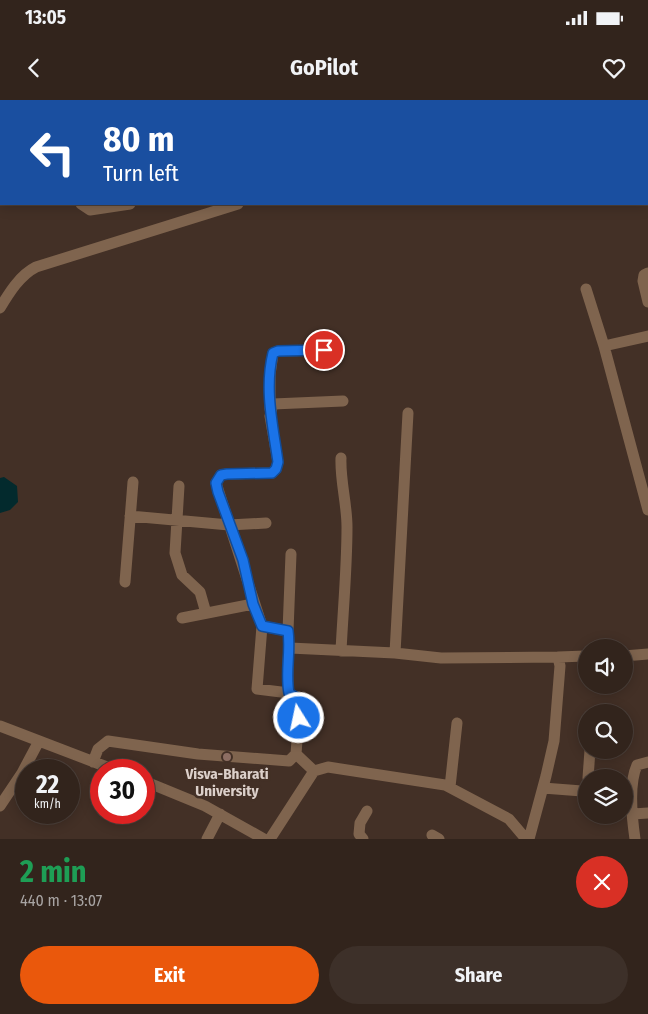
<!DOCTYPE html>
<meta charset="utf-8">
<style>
body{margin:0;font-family:"Fira Sans Condensed",sans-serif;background:#3d3029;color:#f1f3f6;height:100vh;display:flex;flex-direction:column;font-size:19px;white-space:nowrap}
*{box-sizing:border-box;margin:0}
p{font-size:16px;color:#a8a4a3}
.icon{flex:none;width:28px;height:28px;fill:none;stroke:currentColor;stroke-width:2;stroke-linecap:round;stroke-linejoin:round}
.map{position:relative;height:739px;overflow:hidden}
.sheet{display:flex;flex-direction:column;background:#32241c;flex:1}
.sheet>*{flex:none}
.hud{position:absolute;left:0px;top:0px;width:649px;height:105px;box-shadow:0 2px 12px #0003,0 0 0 1px #4d413b;background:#1a4fa0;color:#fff;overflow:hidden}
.fabs{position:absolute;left:578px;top:539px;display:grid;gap:10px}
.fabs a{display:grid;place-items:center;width:55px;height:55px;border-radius:50%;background:#32241c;box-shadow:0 2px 12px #0003,0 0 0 1px #4d413b;font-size:25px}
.speed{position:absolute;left:15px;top:659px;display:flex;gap:10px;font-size:25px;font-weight:700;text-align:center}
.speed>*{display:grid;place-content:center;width:65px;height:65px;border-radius:50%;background:#32241c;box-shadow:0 2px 12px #0003,0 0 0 1px #4d413b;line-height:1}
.speed small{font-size:12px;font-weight:400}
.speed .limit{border:8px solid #d22;background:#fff;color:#111}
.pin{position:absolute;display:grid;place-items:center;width:42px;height:42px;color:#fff;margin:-21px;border:2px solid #fff;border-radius:50%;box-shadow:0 1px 5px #0007}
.me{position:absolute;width:55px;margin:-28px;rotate:350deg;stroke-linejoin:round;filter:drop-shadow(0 0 4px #0008)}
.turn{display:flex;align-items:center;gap:18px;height:105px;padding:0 20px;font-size:22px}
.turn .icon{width:65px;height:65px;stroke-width:2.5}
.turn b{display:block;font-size:35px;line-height:42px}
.round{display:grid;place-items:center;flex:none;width:52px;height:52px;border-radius:26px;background:#3d3029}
.overview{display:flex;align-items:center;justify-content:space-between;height:85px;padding:0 20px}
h1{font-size:30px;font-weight:700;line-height:38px;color:#1e9e55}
.cta{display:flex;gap:10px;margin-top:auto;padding:10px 20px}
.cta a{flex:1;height:58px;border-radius:30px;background:#ea580c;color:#fff;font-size:20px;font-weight:700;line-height:58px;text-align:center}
.cta a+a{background:#3d3029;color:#f1f3f6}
.status{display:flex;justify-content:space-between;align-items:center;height:35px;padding:0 25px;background:#32241c;direction:ltr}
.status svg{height:14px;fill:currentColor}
header{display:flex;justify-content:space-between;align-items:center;height:65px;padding:0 20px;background:#32241c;font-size:22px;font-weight:700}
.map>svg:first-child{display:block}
.water{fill:#032a2d}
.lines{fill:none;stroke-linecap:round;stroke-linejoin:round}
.minor{stroke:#7f644e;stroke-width:11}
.route-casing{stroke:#114b97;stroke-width:12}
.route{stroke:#1a73e8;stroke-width:9}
.education-dot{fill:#8d6e63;stroke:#433026;stroke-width:2}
.labels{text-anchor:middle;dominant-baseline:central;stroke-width:5;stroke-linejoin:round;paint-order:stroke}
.poi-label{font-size:15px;font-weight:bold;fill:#dcd0ca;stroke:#433026}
</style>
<div class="status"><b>13:05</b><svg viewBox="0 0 49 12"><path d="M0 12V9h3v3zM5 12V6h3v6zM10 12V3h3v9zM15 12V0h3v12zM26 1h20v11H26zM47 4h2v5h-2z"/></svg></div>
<header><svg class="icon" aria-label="back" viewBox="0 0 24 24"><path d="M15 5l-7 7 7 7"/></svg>GoPilot<svg class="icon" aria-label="heart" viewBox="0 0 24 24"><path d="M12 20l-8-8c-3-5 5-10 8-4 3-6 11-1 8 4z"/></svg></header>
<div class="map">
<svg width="648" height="739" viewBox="0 0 648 739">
<rect width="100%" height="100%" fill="#433026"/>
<path class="water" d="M 4,377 L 17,386 L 18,402 L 10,410 L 0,413 L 0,378 Z"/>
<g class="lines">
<path class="minor" d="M 72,0 L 72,1
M 34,1 L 34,0
M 551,1 L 554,0
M 81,104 L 90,110 L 130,104
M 648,173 L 644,175 L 643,181 L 648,202
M 586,189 L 604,246 L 648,410
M 0,208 C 9,193 20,175 36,167 L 238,104
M 604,246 L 648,236
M 270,309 L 270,275 L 273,253 L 278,251 L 324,250
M 341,358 C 340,380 347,404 347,427 C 347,468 343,510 341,551
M 179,386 L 175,453 L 182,475 L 200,492 L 206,513
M 130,416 L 229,425 L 266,423
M 125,482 L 133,382
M 182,518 L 253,504
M 262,526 L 257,589 L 289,593
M 288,531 L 291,454
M 290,548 L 395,553 L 408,313
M 395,553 L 441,558 L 558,557 L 560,566 L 554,641 L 546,676 L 529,739
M 624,556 L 648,554
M 558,557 L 586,556
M 0,626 L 115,670
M 93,662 L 98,649 L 108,641 L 198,654 L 289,661 L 296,654
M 314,671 L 296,654 L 300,600 L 289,593 C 285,573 291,551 288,531 L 262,526 L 216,383 L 221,375 L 227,374 L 272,373 L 276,369 L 278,362 L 270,316 L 273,304 L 343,301
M 588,678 L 590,650
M 144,681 L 205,706 L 264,739
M 450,687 L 457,623
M 543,688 L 582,691 L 586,687
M 0,706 L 22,673 L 39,641
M 633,714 L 648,713
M 432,735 L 439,739
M 207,739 L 220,714
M 270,739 L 314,671 L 328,667 L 445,685 L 509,719 L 526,739
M 363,739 L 359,734 L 360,723 L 367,711
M 635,739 C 632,718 628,685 637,665 L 648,662"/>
</g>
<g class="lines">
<defs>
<path id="route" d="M 299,618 L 300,600 L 289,593 C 285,573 291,551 288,531 L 262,526 L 253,504 L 243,460 L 218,392 L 216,383 L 221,375 L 227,374 L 272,373 L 276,369 L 278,362 C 273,326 264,289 273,253 L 278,251 L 324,250"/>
</defs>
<use href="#route" class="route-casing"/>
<use href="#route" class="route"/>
</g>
<circle class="education-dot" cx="227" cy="657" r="5"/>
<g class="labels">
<g class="poi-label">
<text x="227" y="674">Visva-Bharati<tspan x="227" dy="17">University</tspan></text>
</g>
</g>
</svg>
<div class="fabs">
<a><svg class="icon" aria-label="sound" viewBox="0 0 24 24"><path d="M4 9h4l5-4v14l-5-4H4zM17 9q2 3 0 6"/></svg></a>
<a><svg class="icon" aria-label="search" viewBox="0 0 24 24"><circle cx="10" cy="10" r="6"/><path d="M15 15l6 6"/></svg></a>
<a><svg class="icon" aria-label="layers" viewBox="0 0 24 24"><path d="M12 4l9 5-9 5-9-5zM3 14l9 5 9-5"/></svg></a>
</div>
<div class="speed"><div>22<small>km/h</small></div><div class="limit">30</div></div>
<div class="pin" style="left:324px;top:250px;background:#d93025"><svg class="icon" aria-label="arrive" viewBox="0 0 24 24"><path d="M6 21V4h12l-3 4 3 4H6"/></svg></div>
<svg class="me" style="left:299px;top:618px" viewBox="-20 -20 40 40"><circle r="17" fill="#1a73e8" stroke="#fff" stroke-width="3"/><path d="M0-11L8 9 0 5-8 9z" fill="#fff"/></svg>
<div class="hud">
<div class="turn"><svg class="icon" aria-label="left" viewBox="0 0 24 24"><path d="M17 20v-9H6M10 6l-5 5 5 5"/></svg><div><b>80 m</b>Turn left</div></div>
</div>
</div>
<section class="sheet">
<div class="overview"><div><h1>2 min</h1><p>440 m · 13:07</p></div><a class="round" style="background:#d93025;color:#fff"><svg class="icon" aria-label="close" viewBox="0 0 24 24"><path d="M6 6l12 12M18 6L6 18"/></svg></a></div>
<div class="cta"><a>Exit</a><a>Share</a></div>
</section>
